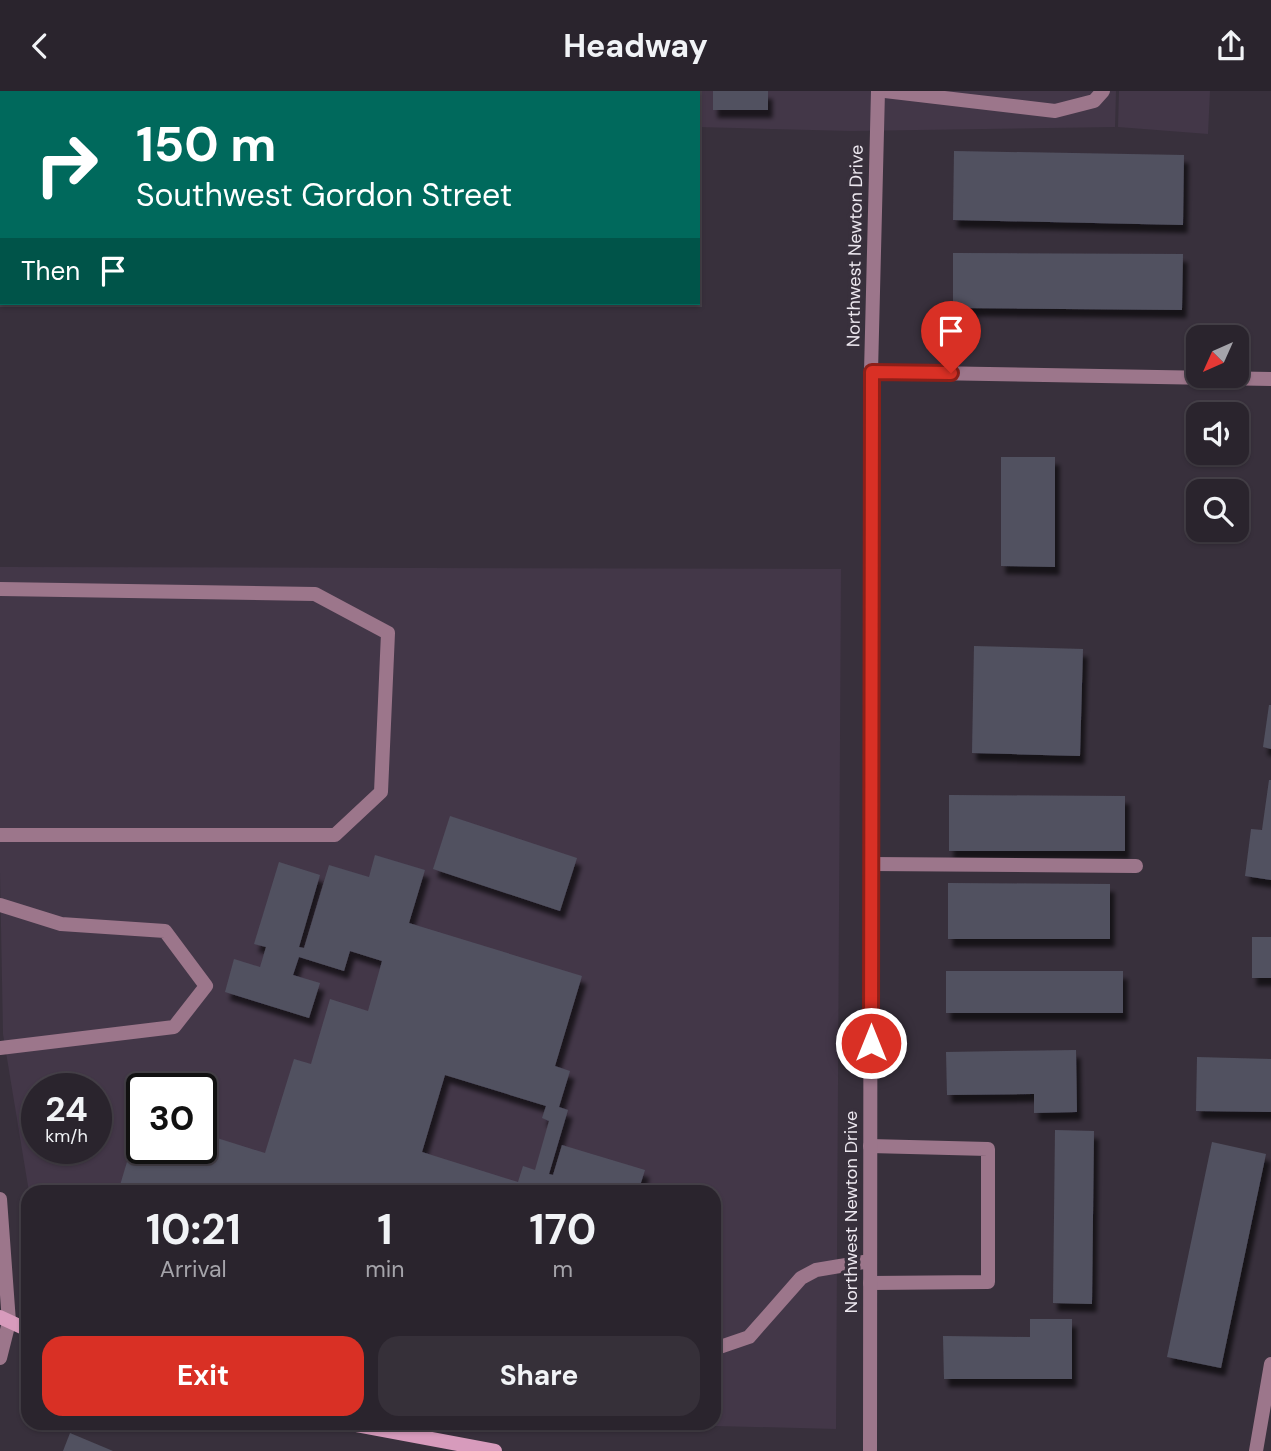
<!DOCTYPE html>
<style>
body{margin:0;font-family:"DM Sans",sans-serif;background:#363039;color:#f1f3f6;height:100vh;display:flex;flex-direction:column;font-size:26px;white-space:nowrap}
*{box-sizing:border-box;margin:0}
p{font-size:23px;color:#a5a4aa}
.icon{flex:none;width:38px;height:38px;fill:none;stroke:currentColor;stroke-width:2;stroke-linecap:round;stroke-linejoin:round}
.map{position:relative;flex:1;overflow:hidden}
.drawer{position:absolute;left:21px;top:1094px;width:700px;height:245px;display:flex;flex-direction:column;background:#2a242d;border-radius:21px;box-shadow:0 2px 5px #0004,0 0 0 2px #464149}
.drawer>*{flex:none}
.hud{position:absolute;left:0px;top:0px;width:700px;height:214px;box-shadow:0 2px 5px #0004,0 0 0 2px #464149;background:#00695c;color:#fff;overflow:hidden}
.needle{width:46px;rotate:225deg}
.controls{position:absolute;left:1186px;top:234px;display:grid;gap:14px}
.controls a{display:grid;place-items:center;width:63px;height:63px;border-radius:14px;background:#2a242d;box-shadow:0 2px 5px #0004,0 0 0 2px #464149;font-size:35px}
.speed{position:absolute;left:21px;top:982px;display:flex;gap:14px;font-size:35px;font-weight:700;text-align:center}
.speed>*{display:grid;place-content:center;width:91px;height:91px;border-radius:50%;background:#2a242d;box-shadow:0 2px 5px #0004,0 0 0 2px #464149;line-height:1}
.speed small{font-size:18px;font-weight:400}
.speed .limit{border:4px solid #111;border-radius:10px;background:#fff;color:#111}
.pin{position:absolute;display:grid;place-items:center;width:60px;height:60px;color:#fff;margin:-72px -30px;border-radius:50% 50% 50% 0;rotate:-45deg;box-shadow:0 0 7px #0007}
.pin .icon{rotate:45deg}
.me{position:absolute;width:77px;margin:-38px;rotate:0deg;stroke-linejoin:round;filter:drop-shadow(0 0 5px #0008)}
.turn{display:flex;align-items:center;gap:24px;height:147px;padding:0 21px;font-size:32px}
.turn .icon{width:91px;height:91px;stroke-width:2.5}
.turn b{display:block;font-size:49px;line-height:60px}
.then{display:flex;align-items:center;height:66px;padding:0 21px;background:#0003;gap:14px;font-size:26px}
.eta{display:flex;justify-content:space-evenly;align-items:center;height:119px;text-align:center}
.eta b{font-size:42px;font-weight:700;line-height:49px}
.button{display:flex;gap:14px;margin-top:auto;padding:14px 21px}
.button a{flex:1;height:80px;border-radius:21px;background:#d93025;color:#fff;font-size:28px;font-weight:700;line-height:80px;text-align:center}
.button a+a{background:#363039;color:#f1f3f6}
header{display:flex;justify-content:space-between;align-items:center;height:91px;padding:0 21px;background:#2a242d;font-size:32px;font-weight:700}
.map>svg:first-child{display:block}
.built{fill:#433748;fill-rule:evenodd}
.building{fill:#515160;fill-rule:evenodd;filter:url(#shadow)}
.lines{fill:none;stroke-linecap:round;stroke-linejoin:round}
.lane{stroke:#9c768b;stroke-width:14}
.street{stroke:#9c768b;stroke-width:14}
.secondary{stroke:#d79bbc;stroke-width:14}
.route-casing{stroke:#8d1f18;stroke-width:18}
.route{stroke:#d93025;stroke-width:12}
.labels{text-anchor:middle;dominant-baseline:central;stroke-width:7;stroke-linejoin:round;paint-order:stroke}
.street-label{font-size:18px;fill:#ece7ef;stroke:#38303c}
</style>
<header><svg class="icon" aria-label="back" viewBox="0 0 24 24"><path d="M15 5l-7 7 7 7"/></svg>Headway<svg class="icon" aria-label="share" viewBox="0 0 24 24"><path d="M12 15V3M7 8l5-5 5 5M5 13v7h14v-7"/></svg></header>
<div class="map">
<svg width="1271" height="1360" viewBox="0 0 1271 1360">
<defs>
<filter id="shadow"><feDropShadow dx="4.5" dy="8" stdDeviation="2" flood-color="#0009"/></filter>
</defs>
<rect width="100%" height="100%" fill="#38303c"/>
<path class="built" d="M 0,0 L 1116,0 L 1115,36 L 851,40 L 698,36 L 698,2 L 2,2 L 2,20 Z
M 1119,0 L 1210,0 L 1208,43 L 1118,36 Z
M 0,476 L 841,478 L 836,1338 L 600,1332 L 714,1332 L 714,1101 L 29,1101 L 3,943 L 0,781 ZM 37,998 L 96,998 L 96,1057 L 37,1057 ZM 142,998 L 201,998 L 201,1057 L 142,1057 Z"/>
<path class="building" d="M 713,0 L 768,0 L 768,19 L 713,19 Z
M 954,60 L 1184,64 L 1183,134 L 953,129 Z
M 953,162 L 1183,163 L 1182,219 L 953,217 Z
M 1001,366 L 1055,366 L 1055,476 L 1001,475 Z
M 974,555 L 1083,558 L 1080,665 L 972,662 Z
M 1269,614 L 1271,614 L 1271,658 L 1263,656 Z
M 1269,689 L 1271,689 L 1271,789 L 1245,785 L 1251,738 L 1262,739 Z
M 949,704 L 1125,705 L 1125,760 L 949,760 Z
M 450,725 L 577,767 L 560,820 L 433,778 Z
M 375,764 L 425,779 L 409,832 L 582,885 L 555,975 L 570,980 L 559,1016 L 568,1019 L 549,1083 L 553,1084 L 562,1054 L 645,1079 L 638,1101 L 118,1101 L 141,1024 L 142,1057 L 201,1057 L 201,1042 L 265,1062 L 294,968 L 311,973 L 330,908 L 368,920 L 382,870 L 350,860 L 344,880 L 299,866 L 293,884 L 320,892 L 309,927 L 225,901 L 234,868 L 260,876 L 266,856 L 254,853 L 279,771 L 320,784 L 299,856 L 304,857 L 329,774 L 369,786 ZM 445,984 L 546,1015 L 542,1027 L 549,1030 L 535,1079 L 523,1075 L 518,1091 L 422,1061 Z
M 948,792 L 1110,793 L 1110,848 L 948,848 Z
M 1252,846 L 1271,846 L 1271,887 L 1252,887 Z
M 946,880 L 1123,880 L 1123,922 L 946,922 Z
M 1076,959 L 1077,1021 L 1034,1022 L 1034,1003 L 947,1004 L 946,961 Z
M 1197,966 L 1271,968 L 1271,1021 L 1196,1020 Z
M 1055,1039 L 1094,1040 L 1092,1213 L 1053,1212 Z
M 1212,1051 L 1266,1063 L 1221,1277 L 1167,1266 Z
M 1030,1228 L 1072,1228 L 1072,1288 L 944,1288 L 943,1245 L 1030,1246 Z
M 70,1342 L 113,1360 L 63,1360 Z"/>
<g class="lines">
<path class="lane" d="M 180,0 L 194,2
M 885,0 L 1055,20 L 1094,10 L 1103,0
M 449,2 L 452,0
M 0,498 L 315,503 L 388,542 L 381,701 L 335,744 L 0,744
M 871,773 L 1136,775
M 0,814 L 61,833 L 165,840 L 206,895 L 174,936 L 0,957
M 870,1192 L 988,1191 L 988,1058 L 870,1055
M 714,1258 L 749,1246 L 801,1187 L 816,1179 L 870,1170
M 1256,1360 L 1271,1273"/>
<path class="street" d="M 871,281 L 1271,288
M 0,1108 L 9,1231 L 0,1267
M 870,1360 L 871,281 L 878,0"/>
<path class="secondary" d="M 0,1226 L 28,1239
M 346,1332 L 495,1360"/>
</g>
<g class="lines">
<defs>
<path id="route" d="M 871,952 L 872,281 L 951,282"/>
</defs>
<use href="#route" class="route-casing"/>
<use href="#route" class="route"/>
</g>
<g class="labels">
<g class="street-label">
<text transform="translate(855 155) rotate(-89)">Northwest Newton Drive</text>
<text transform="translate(851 1121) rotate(-90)">Northwest Newton Drive</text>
</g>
</g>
</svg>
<div class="controls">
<a><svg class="needle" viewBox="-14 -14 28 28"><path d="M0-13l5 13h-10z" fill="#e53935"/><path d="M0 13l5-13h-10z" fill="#a5a4aa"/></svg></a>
<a><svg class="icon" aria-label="sound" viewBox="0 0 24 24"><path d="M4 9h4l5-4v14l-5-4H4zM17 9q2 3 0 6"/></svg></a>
<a><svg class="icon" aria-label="search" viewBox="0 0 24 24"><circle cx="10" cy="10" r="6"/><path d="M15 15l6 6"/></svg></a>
</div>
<div class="speed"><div>24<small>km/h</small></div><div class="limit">30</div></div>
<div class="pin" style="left:951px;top:282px;background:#d93025"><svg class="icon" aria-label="arrive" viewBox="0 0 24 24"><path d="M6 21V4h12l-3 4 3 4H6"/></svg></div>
<svg class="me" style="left:871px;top:952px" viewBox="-20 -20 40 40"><circle r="17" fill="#d93025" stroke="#fff" stroke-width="3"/><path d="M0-11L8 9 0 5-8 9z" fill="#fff"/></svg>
<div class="hud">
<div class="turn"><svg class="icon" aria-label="right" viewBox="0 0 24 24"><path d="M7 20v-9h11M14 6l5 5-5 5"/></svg><div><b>150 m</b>Southwest Gordon Street</div></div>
<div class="then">Then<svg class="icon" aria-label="arrive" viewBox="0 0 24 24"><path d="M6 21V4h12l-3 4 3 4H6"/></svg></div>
</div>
<section class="drawer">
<div class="eta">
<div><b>10:21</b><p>Arrival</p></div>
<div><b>1</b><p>min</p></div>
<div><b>170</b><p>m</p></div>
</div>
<div class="button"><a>Exit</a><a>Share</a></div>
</section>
</div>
